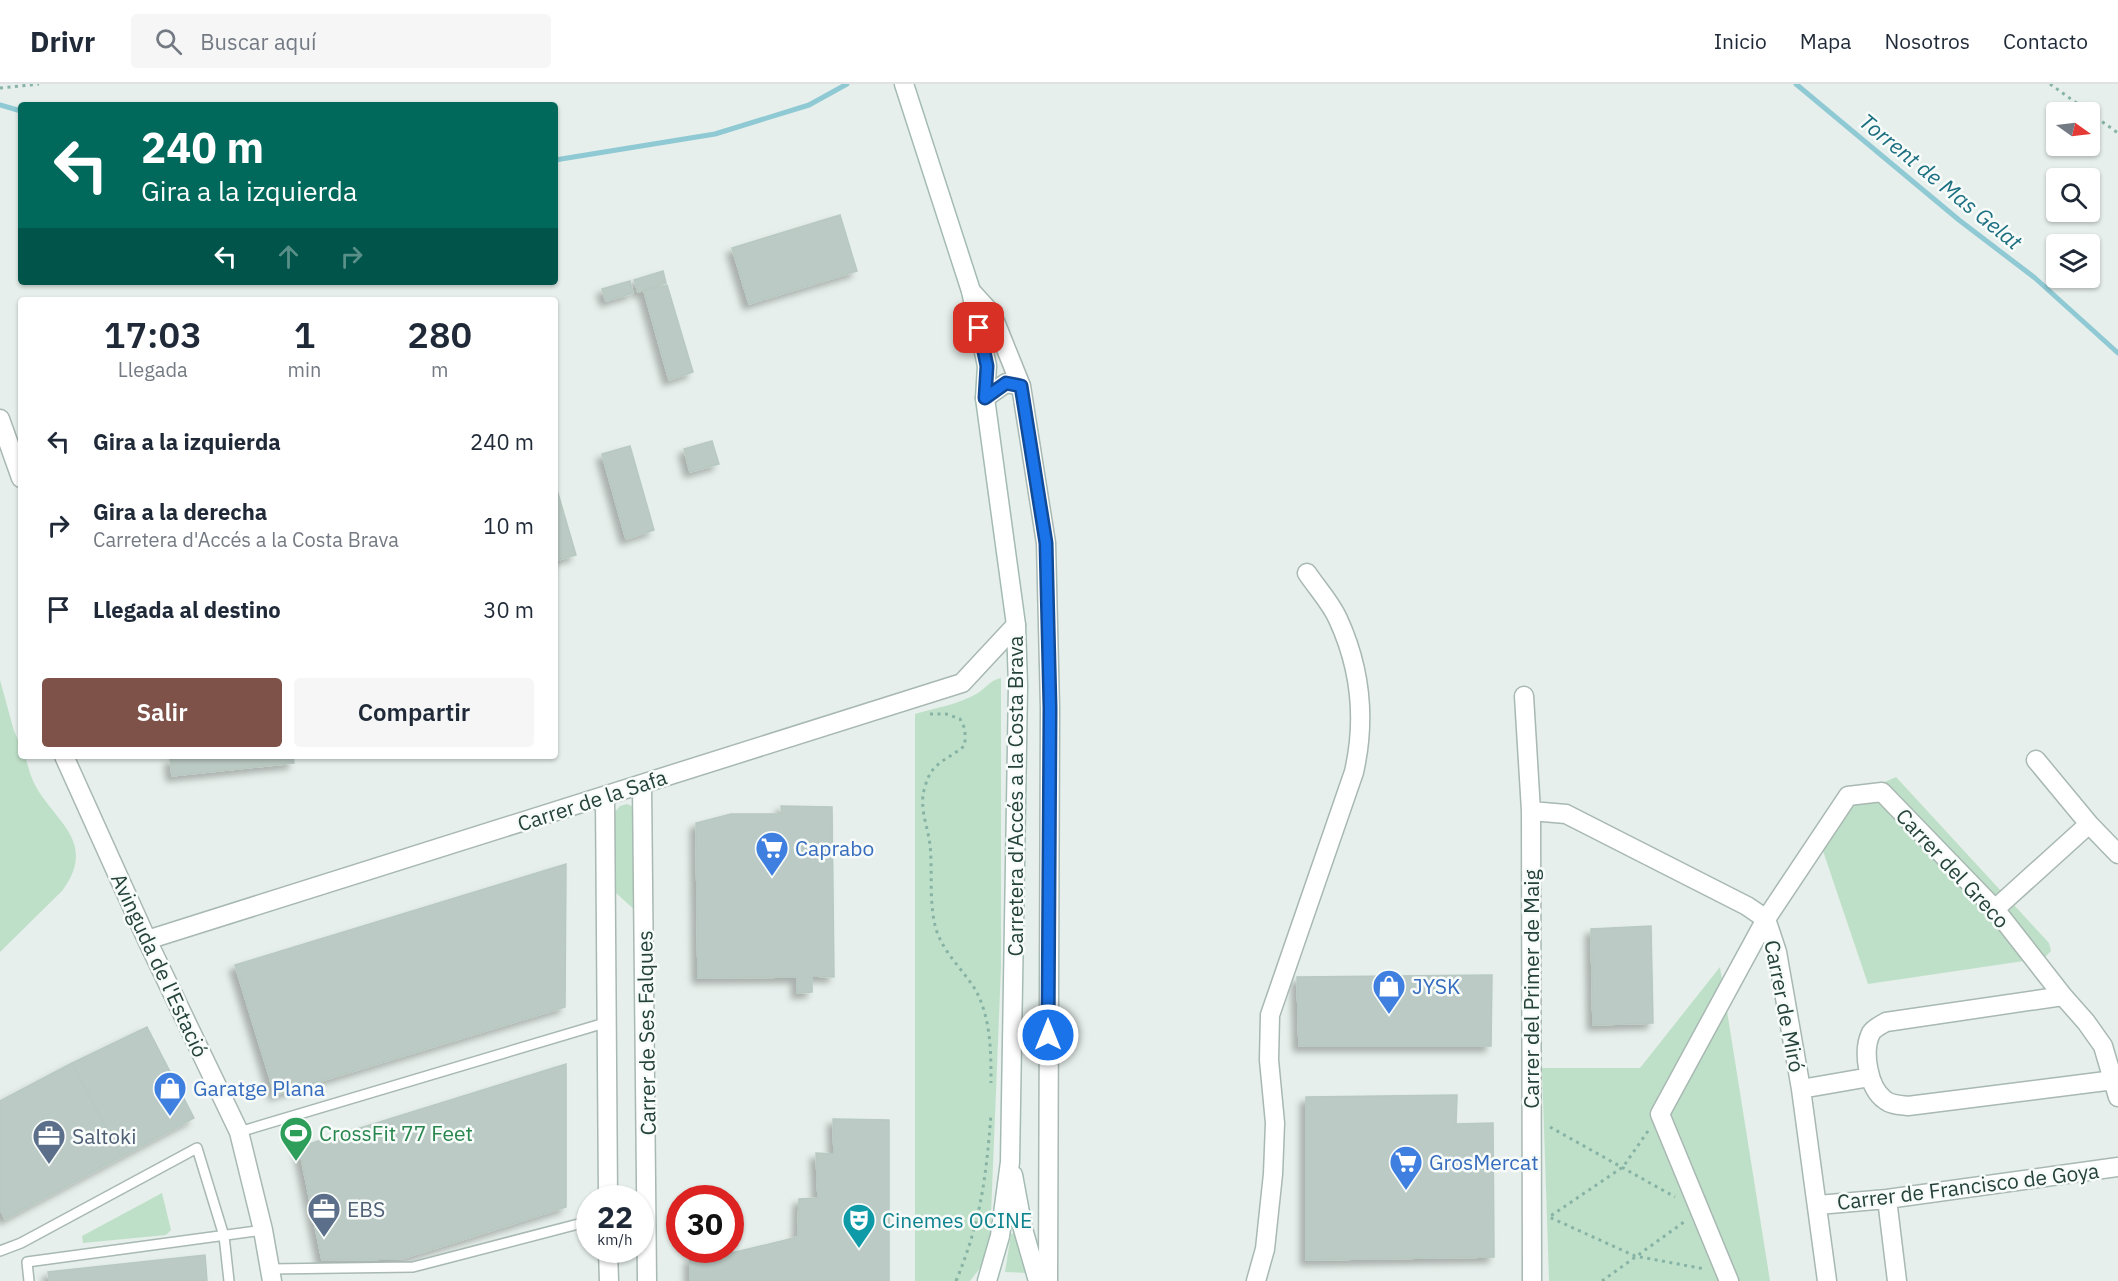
<!DOCTYPE html>
<html lang="es">
<meta charset="utf-8">
<style>
body{margin:0;font-family:"IBM Plex Sans",sans-serif;background:#f6f6f7;color:#1f2937;height:100vh;display:flex;flex-direction:column;font-size:22px;white-space:nowrap}
*{box-sizing:border-box;margin:0}
p{font-size:20px;color:#747a83}
.icon{flex:none;width:33px;height:33px;fill:none;stroke:currentColor;stroke-width:2;stroke-linecap:round;stroke-linejoin:round}
.map{position:relative;flex:1;overflow:hidden}
.side{position:absolute;left:18px;top:213px;width:540px;height:462px;display:flex;flex-direction:column;background:#fff;border-radius:6px;box-shadow:0 2px 4px #0004}
.side>*{flex:none}
.hud{position:absolute;left:18px;top:18px;width:540px;height:183px;border-radius:6px;box-shadow:0 2px 4px #0004;background:#00695c;color:#fff;overflow:hidden}
.needle{width:39px;rotate:104deg}
.tools{position:absolute;left:2046px;top:18px;display:grid;gap:12px}
.tools a{display:grid;place-items:center;width:54px;height:54px;border-radius:6px;background:#fff;box-shadow:0 2px 4px #0004;font-size:30px}
.speed{position:absolute;left:576px;top:1101px;display:flex;gap:12px;font-size:30px;font-weight:700;text-align:center}
.speed>*{display:grid;place-content:center;width:78px;height:78px;border-radius:50%;background:#fff;box-shadow:0 2px 4px #0004;line-height:1}
.speed small{font-size:15px;font-weight:400}
.speed .limit{border:9px solid #d22;background:#fff;color:#111}
.pin{position:absolute;display:grid;place-items:center;width:51px;height:51px;color:#fff;margin:-26px;border-radius:12px;box-shadow:0 3px 9px #0006}
.me{position:absolute;width:66px;margin:-33px;rotate:0deg;stroke-linejoin:round;filter:drop-shadow(0 0 4px #0008)}
.turn{display:flex;align-items:center;gap:21px;height:126px;padding:0 24px;font-size:27px}
.turn .icon{width:78px;height:78px;stroke-width:2.5}
.turn b{display:block;font-size:42px;line-height:51px}
.lanes{display:flex;align-items:center;height:57px;padding:0 24px;background:#0003;justify-content:center;gap:30px;direction:ltr}
.lanes .off{opacity:.35}
.eta{display:flex;justify-content:space-evenly;align-items:center;height:102px;text-align:center}
.eta b{font-size:36px;font-weight:600;line-height:42px}
.button{display:flex;gap:12px;margin-top:auto;padding:12px 24px}
.button a{flex:1;height:69px;border-radius:6px;background:#7f5249;color:#fff;font-size:24px;font-weight:600;line-height:69px;text-align:center}
.button a+a{background:#f6f6f7;color:#1f2937}
ul{padding:0;list-style:none}
li{display:flex;align-items:center;gap:18px;height:84px;padding:0 24px}
li div{flex:1}
li b{display:block;font-size:22px}
li em{font-style:normal}
header{display:flex;align-items:center;gap:36px;box-sizing:border-box;height:84px;padding:0 30px;background:#fff;border-bottom:2px solid #e0e1e3}
header strong{font-size:28px}
nav{display:flex;gap:33px;margin-inline-start:auto;font-size:21px}
.search{width:420px;height:54px;background:#f6f6f7;display:flex;align-items:center;gap:15px;box-sizing:border-box;padding:0 21px;border-radius:6px;color:#747a83;font-size:22px}
.map>svg:first-child{display:block}
.green{fill:#bfe0c8}
.lines{fill:none;stroke-linecap:round;stroke-linejoin:round}
.stream{stroke:#8ec9d4;stroke-width:5}
.building{fill:#bbcac4;stroke:#b8c9c2;stroke-width:1.5;filter:url(#shadow)}
.lane-casing{stroke:#a8b8b2;stroke-width:12}
.street-casing{stroke:#a8b8b2;stroke-width:21}
.secondary-casing{stroke:#a4bbb3;stroke-width:21}
.path{stroke:#86b3a5;stroke-width:3;stroke-dasharray:3 4.5;stroke-linecap:butt}
.lane{stroke:#fff;stroke-width:9}
.street{stroke:#fff;stroke-width:18}
.secondary{stroke:#fff;stroke-width:18}
.route-casing{stroke:#114b97;stroke-width:15}
.route{stroke:#1a73e8;stroke-width:10}
.labels{text-anchor:middle;dominant-baseline:central;stroke-width:5;stroke-linejoin:round;paint-order:stroke}
.street-label{font-size:21px;fill:#24423a;stroke:#f7fbf9}
.shop-label{font-size:21px;fill:#366cbe;stroke:#f7fbf9;text-anchor:start}
.leisure-label{font-size:21px;fill:#27864d;stroke:#f7fbf9;text-anchor:start}
.service-label{font-size:21px;fill:#4e5e75;stroke:#f7fbf9;text-anchor:start}
.culture-label{font-size:21px;fill:#0d838f;stroke:#f7fbf9;text-anchor:start}
.water-label{font-size:22px;font-style:italic;fill:#1c6f80;stroke:#f7fbf9}
</style>
<header>
<strong>Drivr</strong>
<div class="search"><svg class="icon" aria-label="search" viewBox="0 0 24 24"><circle cx="10" cy="10" r="6"/><path d="M15 15l6 6"/></svg>Buscar aquí</div>
<nav><a>Inicio</a><a>Mapa</a><a>Nosotros</a><a>Contacto</a></nav>
</header>
<div class="map">
<svg width="2118" height="1197" viewBox="0 0 2118 1197">
<defs>
<filter id="shadow"><feDropShadow dx="-5.5" dy="5.5" stdDeviation="3" flood-color="#0004"/></filter>
</defs>
<rect width="100%" height="100%" fill="#e6efeb"/>
<path class="green" d="M 1001,594 L 1001,883 L 990,1156 L 981,1183 L 970,1197 L 915,1197 L 915,630 C 935,624 960,620 978,609 C 987,603 989,597 1001,594 Z
M 0,596 L 14,647 L 21,662 L 21,672 L 25,672 C 28,681 30,691 34,699 C 53,737 99,757 62,807 L 0,868 Z
M 1896,693 L 2049,859 L 2051,867 L 2044,874 L 1868,900 L 1823,767 L 1860,709 Z
M 627,720 L 634,723 L 638,829 L 616,809 L 614,729 L 620,722 Z
M 1720,883 L 1770,1197 L 1549,1197 L 1542,984 L 1640,984 Z
M 162,1109 L 171,1146 L 166,1151 L 83,1159 L 82,1152 Z
M 1016,1149 L 1028,1189 L 1005,1188 L 1011,1150 Z"/>
<g class="lines">
<path class="stream" d="M 1796,0 L 1959,136 L 2035,194 L 2118,269
M 0,21 L 21,27
M 555,76 L 715,50 L 809,21 L 847,0"/>
</g>
<path class="building" d="M 840,131 L 857,187 L 749,220 L 732,164 Z
M 663,187 L 666,199 L 638,208 L 634,196 Z
M 630,197 L 633,209 L 606,217 L 602,205 Z
M 667,201 L 693,288 L 669,296 L 644,207 Z
M 712,357 L 719,380 L 690,388 L 684,365 Z
M 630,362 L 654,446 L 626,455 L 602,370 Z
M 555,399 L 576,471 L 555,477 Z
M 192,672 L 293,672 L 294,679 L 172,692 L 170,675 Z
M 781,722 L 832,723 L 834,893 L 812,892 L 812,908 L 797,909 L 797,893 L 698,894 L 696,739 L 731,730 L 782,730 Z
M 566,780 L 565,923 L 275,1011 L 235,881 Z
M 1651,842 L 1653,939 L 1593,941 L 1591,845 Z
M 1492,891 L 1491,962 L 1299,962 L 1297,893 Z
M 147,943 L 194,1034 L 121,1073 L 72,979 Z
M 72,979 L 121,1073 L 5,1135 L 0,1125 L 0,1017 Z
M 566,980 L 566,1123 L 401,1175 L 322,1176 L 299,1063 Z
M 1457,1011 L 1456,1040 L 1493,1039 L 1494,1173 L 1306,1176 L 1306,1013 Z
M 833,1035 L 889,1036 L 889,1197 L 690,1197 L 690,1173 L 711,1174 L 798,1153 L 799,1115 L 818,1114 L 816,1069 L 834,1070 Z
M 205,1171 L 207,1197 L 49,1197 L 48,1188 Z"/>
<g class="lines">
<defs>
<path id="lane" d="M 239,1048 L 608,938
M 0,1167 L 21,1159 L 197,1064 L 224,1152 L 229,1197
M 270,1185 L 413,1183 L 590,1137
M 29,1197 L 27,1178 L 263,1146"/>
<path id="street" d="M 971,207 L 992,230 L 1021,302 L 1046,459 L 1050,624 L 1048,1197
M 985,314 L 1006,299 L 1021,302
M 0,335 L 21,394
M 1524,612 L 1531,727 L 1532,1197
M 64,672 L 147,856 L 239,1048 L 263,1146 L 272,1197
M 2036,676 L 2089,740
M 642,700 L 647,1197
M 605,713 L 608,1114
M 1531,727 L 1566,730 L 1747,822 L 1766,835 L 1777,868 L 1801,1005 L 1827,1197
M 1995,825 L 2089,740 L 2118,770
M 147,856 L 962,599 L 1016,541
M 2063,912 L 1886,938 C 1881,941 1874,944 1871,949 C 1862,967 1868,1004 1885,1016 C 1891,1021 1900,1021 1908,1022 L 2114,996
M 1801,1005 L 1870,993
M 1887,1115 L 1897,1197
M 1818,1121 L 1887,1115 L 2118,1083
M 608,1166 L 609,1197
M 1256,1197 L 1265,1165 L 1273,1090 L 1275,1039 L 1269,976 L 1270,931 L 1354,688 C 1366,635 1361,585 1338,535 C 1331,519 1317,504 1307,489
M 1729,1197 L 1660,1030 L 1766,835 L 1848,712 L 1882,708 L 1995,825 L 2063,912 L 2086,938 L 2103,962 L 2118,1013"/>
<path id="secondary" d="M 904,0 L 971,207 L 987,282 L 985,314 L 1016,541 L 1018,602 L 1010,1078 L 1000,1152 L 987,1197
M 1013,1091 L 1023,1145 L 1038,1197"/>
</defs>
<use href="#lane" class="lane-casing"/>
<use href="#street" class="street-casing"/>
<use href="#secondary" class="secondary-casing"/>
<path class="path" d="M 2050,0 L 2089,28
M 0,4 L 39,0
M 2090,29 L 2118,49
M 930,630 L 946,630 L 960,635 L 965,645 L 965,661 C 954,672 938,676 930,690 C 927,695 924,705 923,711 C 921,729 928,744 930,761 C 933,789 928,821 937,848 C 945,870 963,886 975,905 C 991,934 991,967 991,999
M 1550,1043 L 1675,1113
M 1648,1047 L 1623,1083 L 1549,1133 L 1635,1172 L 1705,1185
M 956,1197 C 981,1137 986,1094 991,1030
M 1602,1197 L 1684,1138"/>
<use href="#lane" class="lane"/>
<use href="#street" class="street"/>
<use href="#secondary" class="secondary"/>
</g>
<g class="lines">
<defs>
<path id="route" d="M 979,244 L 987,282 L 985,314 L 1006,299 L 1021,302 L 1046,459 L 1050,624 L 1048,951"/>
</defs>
<use href="#route" class="route-casing"/>
<use href="#route" class="route"/>
</g>
<defs>
<symbol id="supermarket-pin" viewBox="-11 -11 22 30"><path d="M0 17L-7.5 6A9.5 9.5 0 1 1 7.5 6Z" fill="#3f7fe0" stroke="#f7fbf9"/><path d="M-6-5.5h2.5l.6 2H6L4.5 2H-2.5L-4.4-4H-6ZM-1.5 3.2a1.3 1.3 0 1 0 .1 0ZM3 3.2a1.3 1.3 0 1 0 .1 0Z" fill="#fff"/></symbol>
<symbol id="shop-pin" viewBox="-11 -11 22 30"><path d="M0 17L-7.5 6A9.5 9.5 0 1 1 7.5 6Z" fill="#3f7fe0" stroke="#f7fbf9"/><path d="M-5-2.5h2.3a2.7 3.5 0 0 1 5.4 0H5L5.5 6h-11ZM-1.5-2.5h3a1.5 2.3 0 0 0-3 0Z" fill="#fff"/></symbol>
<symbol id="stadium-pin" viewBox="-11 -11 22 30"><path d="M0 17L-7.5 6A9.5 9.5 0 1 1 7.5 6Z" fill="#2e9e5b" stroke="#f7fbf9"/><path d="M0-5a6.5 5 0 1 0 0 10a6.5 5 0 1 0 0-10ZM-3.5-1.8h7v3.6h-7Z" fill="#fff"/></symbol>
<symbol id="office-pin" viewBox="-11 -11 22 30"><path d="M0 17L-7.5 6A9.5 9.5 0 1 1 7.5 6Z" fill="#5c6f8a" stroke="#f7fbf9"/><path d="M-6-3h4V-5.5h4V-3h4V5H-6ZM-1-4.5V-3h2v-1.5ZM-6 0V1H6V0Z" fill="#fff"/></symbol>
<symbol id="theatre-pin" viewBox="-11 -11 22 30"><path d="M0 17L-7.5 6A9.5 9.5 0 1 1 7.5 6Z" fill="#0f9aa8" stroke="#f7fbf9"/><path d="M-5-5.5Q0-4 5-5.5V0Q5 5 0 6Q-5 5-5 0ZM-3.3-2.5H-1v1.5H-3.3ZM1-2.5H3.3v1.5H1ZM-2.8 1Q0 5.5 2.8 1Z" fill="#fff"/></symbol>
</defs>
<g fill-rule="evenodd">
<use href="#supermarket-pin" x="753" y="745" width="38" height="52"/>
<use href="#shop-pin" x="1370" y="883" width="38" height="52"/>
<use href="#shop-pin" x="151" y="985" width="38" height="52"/>
<use href="#stadium-pin" x="277" y="1030" width="38" height="52"/>
<use href="#office-pin" x="30" y="1033" width="38" height="52"/>
<use href="#supermarket-pin" x="1387" y="1059" width="38" height="52"/>
<use href="#office-pin" x="305" y="1106" width="38" height="52"/>
<use href="#theatre-pin" x="840" y="1117" width="38" height="52"/>
</g>
<g class="labels">
<g class="street-label">
<text transform="translate(1015 712) rotate(-90)">Carretera d'Accés a la Costa Brava</text>
<text transform="translate(592 716) rotate(-18)">Carrer de la Safa</text>
<text transform="translate(1953 784) rotate(47)">Carrer del Greco</text>
<text transform="translate(160 881) rotate(65)">Avinguda de l'Estació</text>
<text transform="translate(1531 905) rotate(-90)">Carrer del Primer de Maig</text>
<text transform="translate(1785 922) rotate(79)">Carrer de Miró</text>
<text transform="translate(646 949) rotate(-91)">Carrer de Ses Falques</text>
<text transform="translate(1968 1102) rotate(-7)">Carrer de Francisco de Goya</text>
</g>
<g class="shop-label">
<text x="795" y="764">Caprabo</text>
<text x="1412" y="902">JYSK</text>
<text x="193" y="1004">Garatge Plana</text>
<text x="1429" y="1078">GrosMercat</text>
</g>
<g class="leisure-label">
<text x="319" y="1049">CrossFit 77 Feet</text>
</g>
<g class="service-label">
<text x="72" y="1052">Saltoki</text>
<text x="347" y="1125">EBS</text>
</g>
<g class="culture-label">
<text x="882" y="1136">Cinemes OCINE</text>
</g>
<g class="water-label">
<text transform="translate(1941 97) rotate(39)">Torrent de Mas Gelat</text>
</g>
</g>
</svg>
<div class="tools">
<a><svg class="needle" viewBox="-14 -14 28 28"><path d="M0-13l5 13h-10z" fill="#e53935"/><path d="M0 13l5-13h-10z" fill="#747a83"/></svg></a>
<a><svg class="icon" aria-label="search" viewBox="0 0 24 24"><circle cx="10" cy="10" r="6"/><path d="M15 15l6 6"/></svg></a>
<a><svg class="icon" aria-label="layers" viewBox="0 0 24 24"><path d="M12 4l9 5-9 5-9-5zM3 14l9 5 9-5"/></svg></a>
</div>
<div class="speed"><div>22<small>km/h</small></div><div class="limit">30</div></div>
<div class="pin" style="left:979px;top:244px;background:#d93025"><svg class="icon" aria-label="arrive" viewBox="0 0 24 24"><path d="M6 21V4h12l-3 4 3 4H6"/></svg></div>
<svg class="me" style="left:1048px;top:951px" viewBox="-20 -20 40 40"><circle r="17" fill="#1a73e8" stroke="#fff" stroke-width="3"/><path d="M0-11L8 9 0 5-8 9z" fill="#fff"/></svg>
<div class="hud">
<div class="turn"><svg class="icon" aria-label="left" viewBox="0 0 24 24"><path d="M17 20v-9H6M10 6l-5 5 5 5"/></svg><div><b>240 m</b>Gira a la izquierda</div></div>
<div class="lanes"><svg class="icon" aria-label="left" viewBox="0 0 24 24"><path d="M17 20v-9H6M10 6l-5 5 5 5"/></svg><svg class="icon off" aria-label="ahead" viewBox="0 0 24 24"><path d="M12 20V5M6 11l6-6 6 6"/></svg><svg class="icon off" aria-label="right" viewBox="0 0 24 24"><path d="M7 20v-9h11M14 6l5 5-5 5"/></svg></div>
</div>
<section class="side">
<div class="eta">
<div><b>17:03</b><p>Llegada</p></div>
<div><b>1</b><p>min</p></div>
<div><b>280</b><p>m</p></div>
</div>
<ul>
<li><svg class="icon" aria-label="left" viewBox="0 0 24 24"><path d="M17 20v-9H6M10 6l-5 5 5 5"/></svg><div><b>Gira a la izquierda</b></div><em>240 m</em></li>
<li><svg class="icon" aria-label="right" viewBox="0 0 24 24"><path d="M7 20v-9h11M14 6l5 5-5 5"/></svg><div><b>Gira a la derecha</b><p>Carretera d'Accés a la Costa Brava</p></div><em>10 m</em></li>
<li><svg class="icon" aria-label="arrive" viewBox="0 0 24 24"><path d="M6 21V4h12l-3 4 3 4H6"/></svg><div><b>Llegada al destino</b></div><em>30 m</em></li>
</ul>
<div class="button"><a>Salir</a><a>Compartir</a></div>
</section>
</div>
